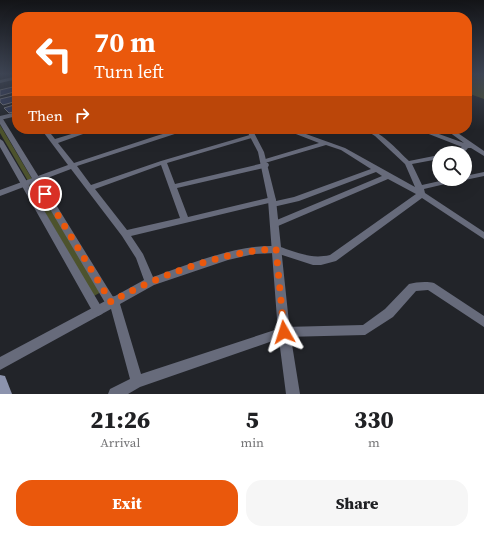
<!DOCTYPE html>
<style>
body{margin:0;font-family:"Source Serif 4",serif;background:#f6f6f6;color:#202124;height:100vh;display:flex;flex-direction:column;font-size:15px;white-space:nowrap}
*{box-sizing:border-box;margin:0}
p{font-size:13px;color:#757577}
.icon{flex:none;width:22px;height:22px;fill:none;stroke:currentColor;stroke-width:2;stroke-linecap:round;stroke-linejoin:round}
.map{position:relative;height:394px;overflow:hidden}
.details{display:flex;flex-direction:column;background:#fff;flex:1}
.details>*{flex:none}
.guide{position:absolute;left:12px;top:12px;width:460px;height:122px;border-radius:16px;box-shadow:0 4px 16px #0002;background:#ea580c;color:#fff;overflow:hidden}
.fabs{position:absolute;left:432px;top:146px;display:grid;gap:8px}
.fabs a{display:grid;place-items:center;width:40px;height:40px;border-radius:50%;background:#fff;box-shadow:0 4px 16px #0002;font-size:20px}
.pin{position:absolute;display:grid;place-items:center;width:34px;height:34px;color:#fff;margin:-17px;border:2px solid #fff;border-radius:50%;box-shadow:0 1px 4px #0007}
.me{position:absolute;width:44px;margin:-22px;rotate:354deg;stroke-linejoin:round;filter:drop-shadow(0 0 3px #0008)}
.turn{display:flex;align-items:center;gap:14px;height:84px;padding:0 16px;font-size:18px}
.turn .icon{width:52px;height:52px;stroke-width:2.5}
.turn b{display:block;font-size:28px;line-height:34px}
.then{display:flex;align-items:center;height:38px;padding:0 16px;background:#0003;gap:8px;font-size:15px}
.eta{display:flex;justify-content:space-evenly;align-items:center;height:68px;text-align:center}
.eta b{font-size:24px;font-weight:800;line-height:28px}
.cta{display:flex;gap:8px;margin-top:auto;padding:8px 16px}
.cta a{flex:1;height:46px;border-radius:16px;background:#ea580c;color:#fff;font-size:16px;font-weight:800;line-height:46px;text-align:center}
.cta a+a{background:#f6f6f6;color:#202124}
.map>svg:first-child{display:block}
.forest{fill:#4d532d}
.building{fill:#32395a;stroke:#7b7d84}
.lines{fill:none;stroke-linecap:round;stroke-linejoin:round}
.minor{fill:#676b7b;fill-rule:evenodd}
.tertiary{fill:#676b7b;fill-rule:evenodd}
.secondary{fill:#8c93ad;fill-rule:evenodd}
.route{stroke:#ea580c;stroke-width:7;stroke-dasharray:0 12.6}
</style>
<div class="map">
<svg width="484" height="394" viewBox="0 0 484 394">
<rect width="100%" height="100%" fill="#222429"/>
<path class="forest" d="M 467,74 L 484,74 L 484,99 L 467,93 Z
M 0,125 L 32,179 L 28,181 L 0,133 Z
M 35,183 L 101,292 L 94,296 L 29,185 Z"/>
<path class="building" d="M 17,86 L 17,91 L 0,96 L 0,90 Z
M 17,95 L 17,101 L 3,105 L 0,102 L 0,99 Z
M 17,104 L 17,111 L 9,113 L 4,108 Z"/>
<g class="lines">
<path class="minor" d="M 17,76 L 17,79 L 0,83 L 0,80 Z
M 17,112 L 17,116 L 0,120 L 0,116 Z
M 41,129 L 47,129 L 55,139 L 88,129 L 97,129 L 58,143 L 74,163 L 156,136 L 180,129 L 190,129 L 77,166 L 91,185 L 161,161 L 253,134 L 255,135 L 255,137 L 167,163 L 175,184 L 264,163 L 260,161 L 262,160 L 319,143 L 283,129 L 292,129 L 345,148 L 415,187 L 405,164 L 375,136 L 364,129 C 380,129 397,150 409,161 L 439,155 L 439,159 L 412,164 L 422,185 L 449,179 L 465,179 L 465,176 L 484,172 L 484,176 L 465,180 L 462,180 L 424,189 L 425,193 L 484,232 L 484,239 L 422,198 L 336,261 L 321,265 L 313,265 L 276,253 L 254,254 L 228,260 L 154,285 L 120,304 L 141,374 L 284,327 L 363,325 L 385,309 L 409,284 C 416,282 427,281 434,283 L 484,316 L 484,327 L 428,290 L 416,291 L 393,317 L 365,335 L 284,337 L 140,387 L 128,394 L 108,394 L 110,389 L 130,379 L 111,309 L 0,370 L 0,357 L 109,299 L 110,297 L 115,296 L 144,280 L 136,258 L 122,236 L 71,169 L 0,196 L 0,190 L 68,165 ZM 326,145 L 341,150 L 371,169 L 294,197 L 276,201 L 275,198 L 272,197 L 188,217 L 177,188 L 268,167 L 269,165 L 268,163 L 265,163 ZM 161,165 L 180,218 L 127,230 L 95,189 ZM 376,172 L 382,176 L 272,222 L 271,224 L 272,226 L 278,226 L 388,179 L 416,194 L 330,255 C 313,259 302,254 286,249 C 282,247 278,246 274,246 C 236,245 189,264 153,277 L 143,254 L 131,236 L 269,203 L 270,206 L 273,207 L 299,201 Z
M 416,129 L 425,129 L 464,143 L 445,129 L 452,129 L 484,151 L 484,156 L 471,148 L 468,148 C 464,154 458,153 451,153 L 462,147 Z"/>
<path class="tertiary" d="M 0,117 L 3,119 L 115,300 L 116,303 L 115,306 L 111,308 L 107,306 L 0,124 Z
M 246,129 L 252,129 L 264,152 L 276,200 L 290,332 L 300,394 L 286,394 L 278,332 L 268,200 L 258,152 Z
M 0,139 L 3,141 L 102,308 L 104,311 L 102,314 L 98,316 L 94,314 L 0,147 Z"/>
<path class="secondary" d="M 0,375 L 5,376 L 12,394 L 0,394 Z"/>
</g>
<linearGradient id="sky" x2="0" y2="1"><stop stop-color="#131417"/><stop offset="0.57" stop-color="#3e4554"/><stop offset="1" stop-color="#3e4554" stop-opacity="0"/></linearGradient>
<rect width="484" height="130" fill="url(#sky)"/>
<g class="lines">
<path class="route" d="M 45,194 L 111,302 C 156,276 224,251 276,249 L 284,332"/>
</g>
</svg>
<div class="fabs">
<a><svg class="icon" aria-label="search" viewBox="0 0 24 24"><circle cx="10" cy="10" r="6"/><path d="M15 15l6 6"/></svg></a>
</div>
<div class="pin" style="left:45px;top:194px;background:#d93025"><svg class="icon" aria-label="arrive" viewBox="0 0 24 24"><path d="M6 21V4h12l-3 4 3 4H6"/></svg></div>
<svg class="me" style="left:284px;top:332px" viewBox="-20 -20 40 40"><path d="M0-17L14 15 0 8-14 15z" fill="#ea580c" stroke="#fff" stroke-width="4"/></svg>
<div class="guide">
<div class="turn"><svg class="icon" aria-label="left" viewBox="0 0 24 24"><path d="M17 20v-9H6M10 6l-5 5 5 5"/></svg><div><b>70 m</b>Turn left</div></div>
<div class="then">Then<svg class="icon" aria-label="right" viewBox="0 0 24 24"><path d="M7 20v-9h11M14 6l5 5-5 5"/></svg></div>
</div>
</div>
<section class="details">
<div class="eta">
<div><b>21:26</b><p>Arrival</p></div>
<div><b>5</b><p>min</p></div>
<div><b>330</b><p>m</p></div>
</div>
<div class="cta"><a>Exit</a><a>Share</a></div>
</section>
